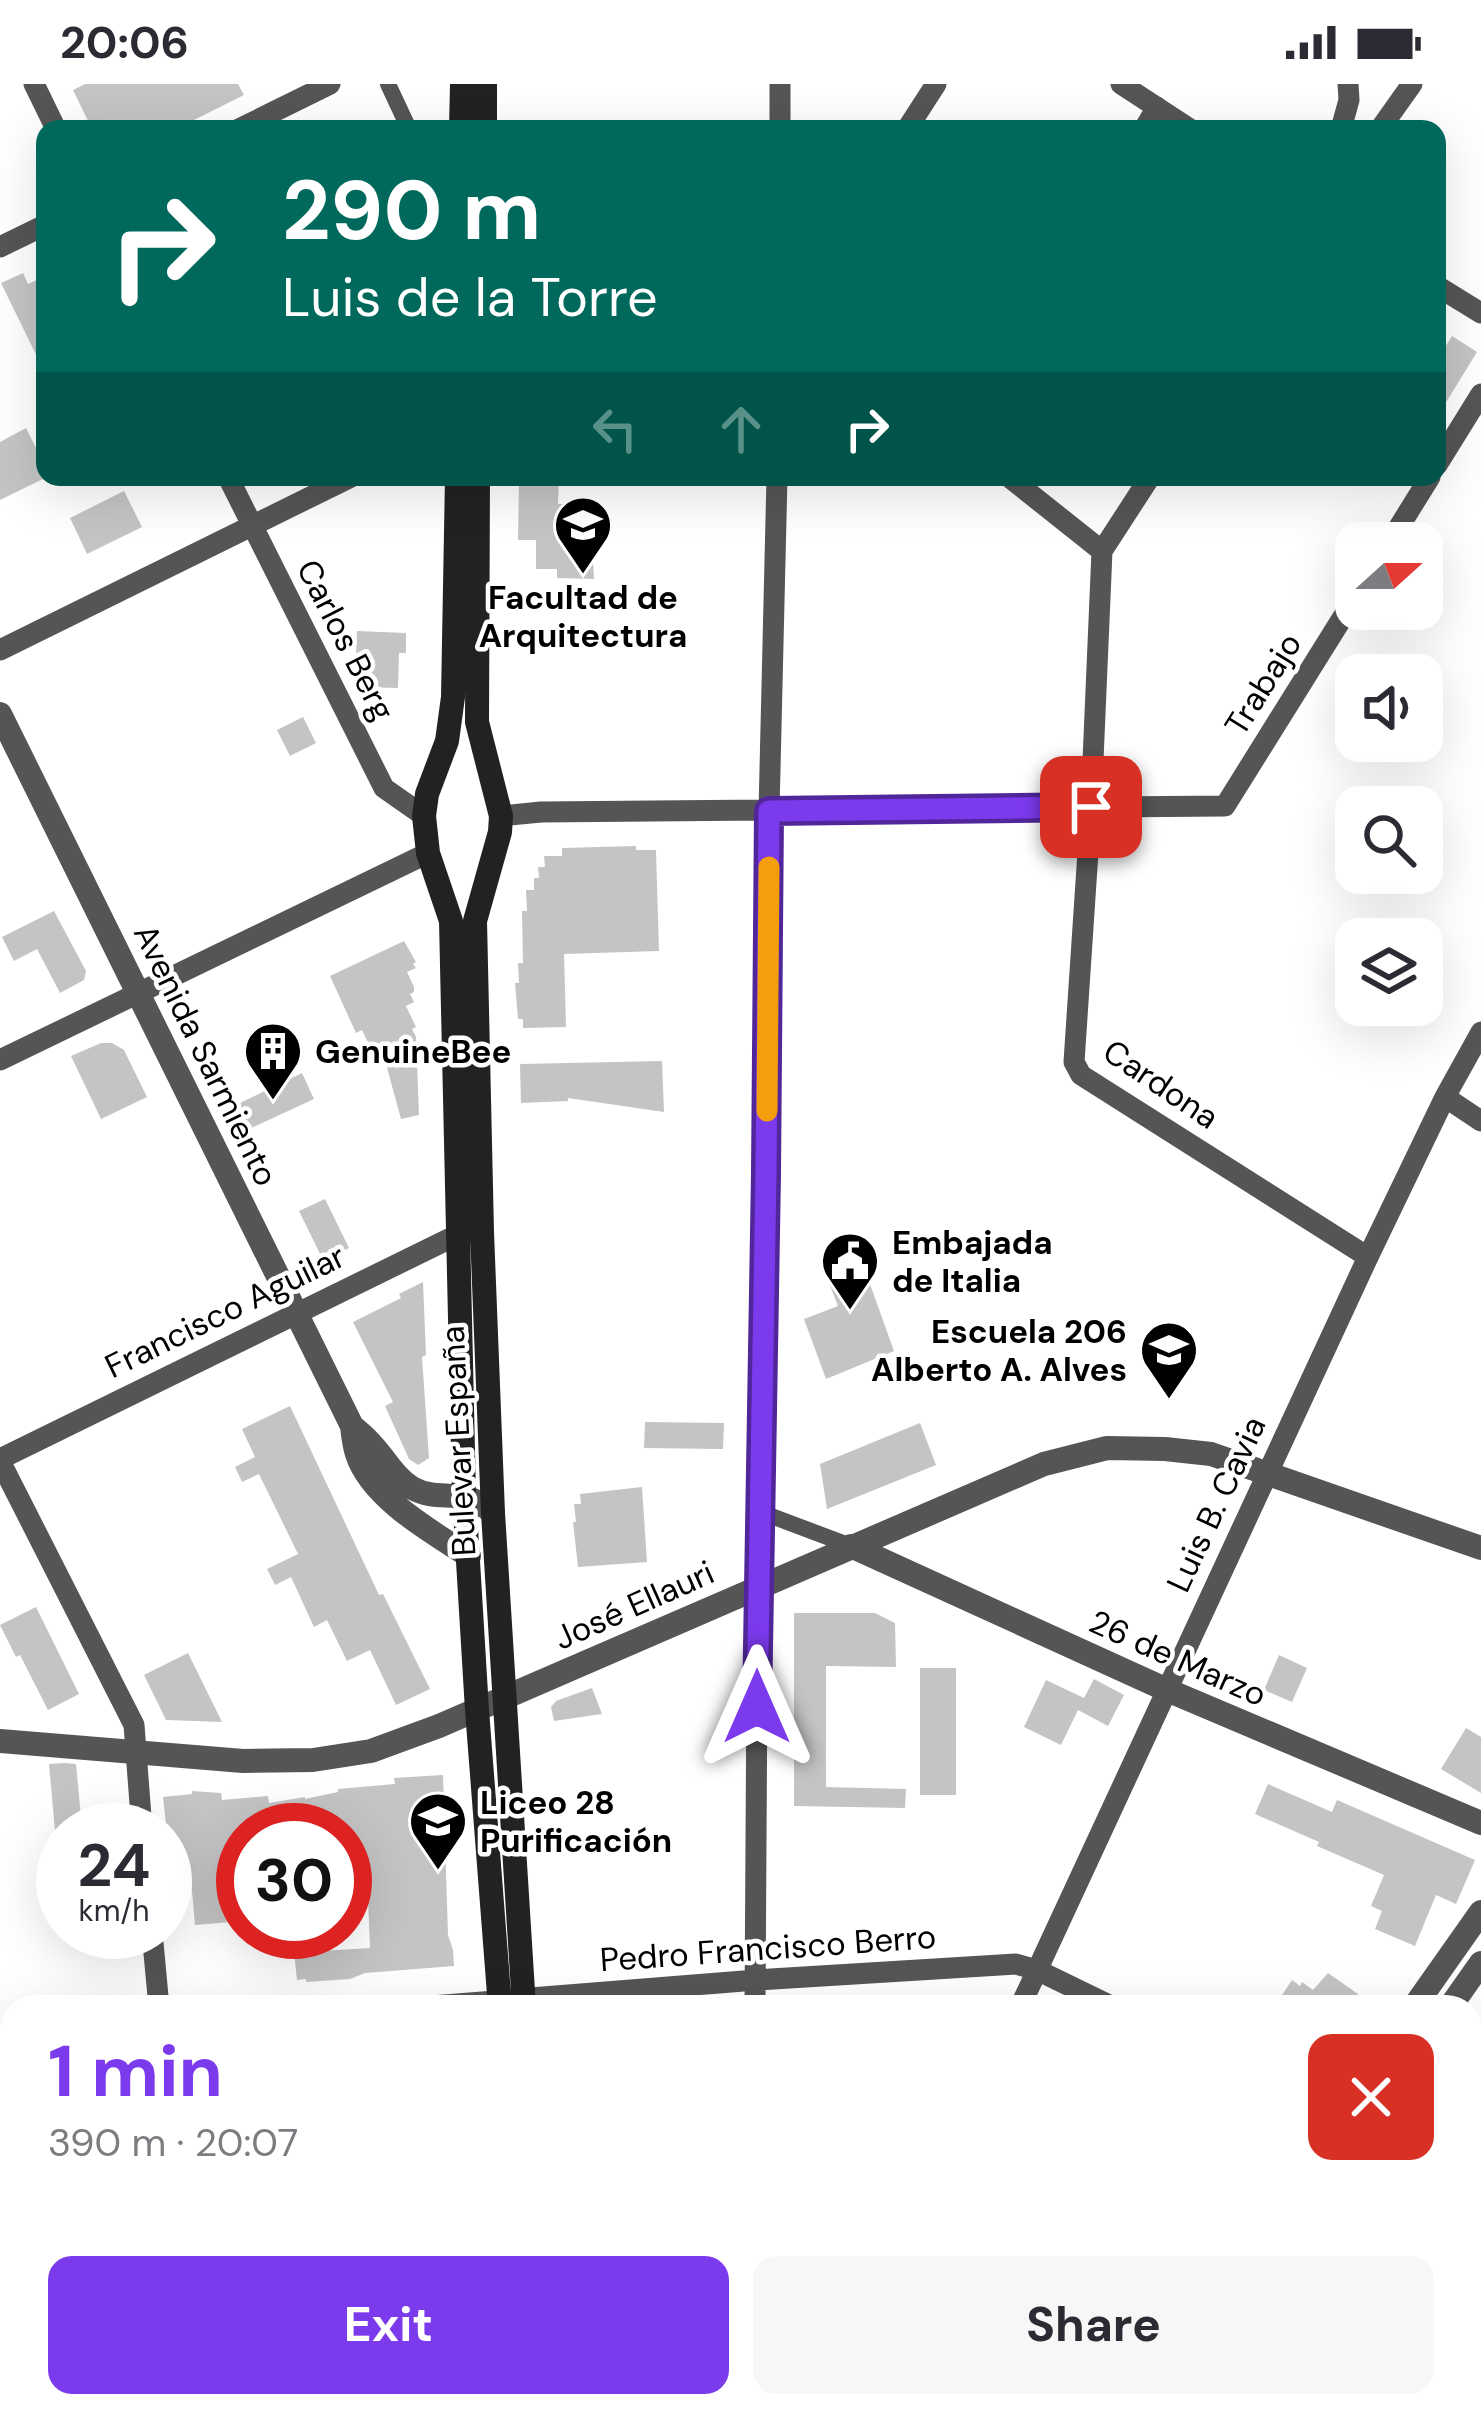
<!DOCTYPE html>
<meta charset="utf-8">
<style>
body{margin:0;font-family:"DM Sans",sans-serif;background:#f7f7f7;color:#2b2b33;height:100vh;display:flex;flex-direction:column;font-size:45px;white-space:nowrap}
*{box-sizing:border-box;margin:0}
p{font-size:39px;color:#7c7c81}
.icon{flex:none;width:66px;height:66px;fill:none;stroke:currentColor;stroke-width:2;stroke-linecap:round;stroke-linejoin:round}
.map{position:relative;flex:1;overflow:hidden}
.drawer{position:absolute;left:0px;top:1911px;width:1482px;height:423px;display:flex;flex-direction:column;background:#fff;border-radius:36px 36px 0 0;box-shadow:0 12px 48px #0002}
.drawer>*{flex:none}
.guide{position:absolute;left:36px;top:36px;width:1410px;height:366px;border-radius:24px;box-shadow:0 12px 48px #0002;background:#00695c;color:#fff;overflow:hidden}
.needle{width:78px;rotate:69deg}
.buttons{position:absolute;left:1335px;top:438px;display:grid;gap:24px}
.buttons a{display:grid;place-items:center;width:108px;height:108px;border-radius:24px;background:#fff;box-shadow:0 12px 48px #0002;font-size:60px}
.speed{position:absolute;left:36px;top:1719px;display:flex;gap:24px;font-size:60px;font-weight:700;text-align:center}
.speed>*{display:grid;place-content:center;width:156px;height:156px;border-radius:50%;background:#fff;box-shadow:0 12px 48px #0002;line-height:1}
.speed small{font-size:30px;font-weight:400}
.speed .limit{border:18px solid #d22;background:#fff;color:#111}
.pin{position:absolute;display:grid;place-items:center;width:102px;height:102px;color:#fff;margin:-51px;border-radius:24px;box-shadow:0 6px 18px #0006}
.me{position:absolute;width:132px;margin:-66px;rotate:0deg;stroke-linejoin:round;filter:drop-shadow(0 0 9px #0008)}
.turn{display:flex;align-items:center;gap:42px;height:252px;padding:0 48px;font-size:54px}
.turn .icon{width:156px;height:156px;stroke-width:2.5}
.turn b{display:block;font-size:84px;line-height:102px}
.lanes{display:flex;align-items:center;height:114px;padding:0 48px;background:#0003;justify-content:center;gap:60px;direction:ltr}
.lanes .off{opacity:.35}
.round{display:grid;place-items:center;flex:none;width:126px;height:126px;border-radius:24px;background:#f7f7f7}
.overview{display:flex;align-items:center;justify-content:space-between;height:204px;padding:0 48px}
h1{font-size:72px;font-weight:700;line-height:90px;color:#7c3aed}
.primary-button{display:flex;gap:24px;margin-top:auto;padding:24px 48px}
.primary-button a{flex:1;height:138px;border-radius:24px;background:#7c3aed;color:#fff;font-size:48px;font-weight:700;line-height:138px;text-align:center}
.primary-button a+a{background:#f7f7f7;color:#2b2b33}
.status{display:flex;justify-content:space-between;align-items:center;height:84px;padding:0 60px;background:#fff;direction:ltr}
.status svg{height:33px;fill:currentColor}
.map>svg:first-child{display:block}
.building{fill:#c4c4c4}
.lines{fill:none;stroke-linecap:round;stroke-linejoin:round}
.pedestrian{stroke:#555;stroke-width:16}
.minor{stroke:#555;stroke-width:21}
.tertiary{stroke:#555;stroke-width:24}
.secondary{stroke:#222;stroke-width:24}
.route-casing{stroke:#51269a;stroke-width:30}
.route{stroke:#7c3aed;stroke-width:21}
.slow{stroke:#f59e0b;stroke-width:21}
.labels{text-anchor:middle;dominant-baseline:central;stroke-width:9;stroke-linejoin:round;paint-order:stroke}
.poi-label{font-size:33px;font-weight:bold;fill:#000;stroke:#fff;text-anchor:start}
.street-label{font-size:33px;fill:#000;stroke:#fff}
</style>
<div class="status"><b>20:06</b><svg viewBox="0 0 49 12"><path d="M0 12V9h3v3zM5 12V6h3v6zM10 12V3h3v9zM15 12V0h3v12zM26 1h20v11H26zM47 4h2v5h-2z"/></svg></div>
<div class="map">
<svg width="1481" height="2332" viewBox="0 0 1481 2332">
<rect width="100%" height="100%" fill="#fff"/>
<path class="building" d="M 85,0 L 238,0 L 244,11 L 176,45 L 92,45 L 73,6 Z
M 23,189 L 28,200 L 45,192 L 45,289 L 1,199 Z
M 1452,252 L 1477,268 L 1437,333 L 1437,276 Z
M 26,344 L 45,382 L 47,393 L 0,416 L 0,358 Z
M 519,393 L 559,393 L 558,420 L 563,420 L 562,457 L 592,457 L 594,495 L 557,494 L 557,485 L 536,485 L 536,456 L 518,456 Z
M 124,407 L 142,443 L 87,470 L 70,434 Z
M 357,547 L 406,549 L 406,569 L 399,569 L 398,604 L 362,603 L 363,569 L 356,569 Z
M 303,633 L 316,659 L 290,672 L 277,646 Z
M 636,762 L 636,766 L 656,766 L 659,867 L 564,870 L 566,943 L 523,944 L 523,935 L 518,935 L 515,899 L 519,899 L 518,879 L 523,879 L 522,827 L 527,827 L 526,806 L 534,806 L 534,794 L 539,794 L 538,783 L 545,783 L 544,772 L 562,772 L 562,764 Z
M 54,827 L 86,887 L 84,896 L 60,909 L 37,865 L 14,877 L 2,853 Z
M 404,857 L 416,878 L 413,880 L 416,884 L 407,888 L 414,903 L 414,908 L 410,910 L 414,918 L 406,922 L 416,943 L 412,945 L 416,953 L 419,1031 L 401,1035 L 383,969 L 375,973 L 362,946 L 356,949 L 330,892 Z
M 101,959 L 112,959 L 124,966 L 147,1013 L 101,1035 L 71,972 Z
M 662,977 L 664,1028 L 568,1014 L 568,1017 L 521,1019 L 520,980 Z
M 302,989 L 314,1015 L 247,1046 L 234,1022 Z
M 325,1115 L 349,1164 L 323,1176 L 299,1127 Z
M 856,1161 L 894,1267 L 826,1295 L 804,1235 L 838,1222 L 820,1176 Z
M 423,1198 L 426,1271 L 422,1273 L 429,1374 L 418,1381 L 409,1375 L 385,1322 L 393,1318 L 353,1238 L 401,1214 L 399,1210 Z
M 290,1322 L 379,1511 L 383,1510 L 430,1605 L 396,1621 L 370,1566 L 347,1577 L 327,1536 L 314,1543 L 291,1493 L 275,1501 L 267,1485 L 298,1470 L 259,1390 L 242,1398 L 235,1383 L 255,1373 L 242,1345 Z
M 645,1338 L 724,1339 L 723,1365 L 644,1364 Z
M 920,1339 L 936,1381 L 827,1425 L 820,1380 Z
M 642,1403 L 647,1478 L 578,1483 L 573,1438 L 576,1438 L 574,1420 L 581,1420 L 580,1410 Z
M 36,1523 L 79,1610 L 48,1626 L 20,1571 L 16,1573 L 0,1541 Z
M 794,1529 L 875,1529 L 895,1539 L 896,1583 L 826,1582 L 826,1703 L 906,1705 L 905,1724 L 794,1722 Z
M 188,1569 L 222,1638 L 166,1636 L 144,1591 Z
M 1279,1571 L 1307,1584 L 1292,1618 L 1264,1606 Z
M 920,1584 L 956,1584 L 956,1711 L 920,1711 Z
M 1094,1595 L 1124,1611 L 1108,1642 L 1078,1626 L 1061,1661 L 1024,1643 L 1046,1596 L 1084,1614 Z
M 592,1604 L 602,1630 L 554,1637 L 551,1623 L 556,1617 Z
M 1466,1644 L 1481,1653 L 1481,1709 L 1441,1685 Z
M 65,1679 L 76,1680 L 82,1744 L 55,1747 L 49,1680 Z
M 443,1691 L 448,1851 L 453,1866 L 454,1882 L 365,1889 L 350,1895 L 306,1898 L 306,1895 L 297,1896 L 292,1848 L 320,1848 L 321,1867 L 370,1864 L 368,1814 L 345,1815 L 345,1746 L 243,1746 L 243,1758 L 236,1758 L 243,1837 L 195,1841 L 190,1784 L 171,1786 L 163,1713 L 192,1710 L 192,1707 L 221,1709 L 222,1716 L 268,1712 L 269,1719 L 305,1713 L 305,1715 L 338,1708 L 338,1705 L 395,1700 L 394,1694 Z
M 1268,1700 L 1332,1728 L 1337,1716 L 1475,1776 L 1456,1820 L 1436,1811 L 1415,1862 L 1375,1845 L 1382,1827 L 1371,1822 L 1384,1791 L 1317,1762 L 1319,1758 L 1255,1730 Z
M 1328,1889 L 1358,1910 L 1348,1923 L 1274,1923 L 1292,1896 L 1300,1902 L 1302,1898 L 1313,1906 Z"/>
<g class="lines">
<path class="pedestrian" d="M 388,0 L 409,45
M 758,1427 L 851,1462"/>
<path class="minor" d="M 34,0 L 56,45
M 1121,0 L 1190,45
M 239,45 L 330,0
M 780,45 L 780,0
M 907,45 L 936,0
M 1144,45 L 1157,23
M 1341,45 L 1349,16 L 1348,0
M 1380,45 L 1412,0
M 0,163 L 45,141
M 1437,202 L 1481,229
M 1437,381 L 1481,310
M 228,393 L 384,704 L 424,732
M 1009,393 L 1102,467
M 1150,393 L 1102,467 L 1091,723 L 1074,978 L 1081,991 L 1368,1173
M 1389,459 L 1430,393
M 0,566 L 351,393
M 501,732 L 541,728 L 1225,722 L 1356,512
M 0,976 L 428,769
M 1445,1013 L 1481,1037
M 0,1375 L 459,1150 L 469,1149
M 0,1377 L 134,1641 L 142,1746
M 152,1848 L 159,1923
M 419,1923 L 756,1896 L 1016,1880 L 1037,1886 L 1113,1923
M 755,1923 L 758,1427 L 766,1089 L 769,727 L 777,393
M 1020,1923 L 1368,1173 L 1445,1013 L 1481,948
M 0,1963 L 12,1962
M 1470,2109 L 1481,2115
M 0,2231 L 12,2230
M 198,2322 L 199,2332
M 624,2322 L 635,2332
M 822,2332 L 827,2322"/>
<path class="tertiary" d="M 0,630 L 352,1342 C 353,1351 354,1361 357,1370 C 371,1414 432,1448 469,1472
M 352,1342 C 359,1348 367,1354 373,1362 C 386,1376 395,1394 412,1404 C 442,1420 460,1400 493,1429
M 851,1462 L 1167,1606 L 1481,1739
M 0,1657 L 243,1677 L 313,1676 L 371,1667 L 439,1642 L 1044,1380 L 1107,1364 L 1165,1365 L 1211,1370 L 1481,1464
M 1414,1923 L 1481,1828
M 1450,1923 L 1481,1879
M 1130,2332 L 1137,2322
M 1165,2332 L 1172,2322"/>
<path class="secondary" d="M 461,45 L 462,0
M 485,45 L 485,0
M 457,393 L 453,613 L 447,657 L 427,710 L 424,732 L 428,769 L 451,837 L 464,1411 L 477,1626 L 500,1923
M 478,393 L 477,638 L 501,732 L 500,748 L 475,837 L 482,1148 L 493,1429 L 524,1923
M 522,2322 L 523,2332
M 545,2322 L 545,2332"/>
</g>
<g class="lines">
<defs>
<path id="route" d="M 757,1623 L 766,1089 L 769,727 L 1091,723"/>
</defs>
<use href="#route" class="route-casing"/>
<use href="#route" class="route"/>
<path class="slow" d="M 767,1027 L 769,783"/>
</g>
<defs>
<symbol id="university-pin" viewBox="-11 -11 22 30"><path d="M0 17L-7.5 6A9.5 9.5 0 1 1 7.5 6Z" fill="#000" stroke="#fff"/><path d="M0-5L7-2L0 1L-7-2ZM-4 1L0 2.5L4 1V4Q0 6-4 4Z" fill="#fff"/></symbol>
<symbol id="building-pin" viewBox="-11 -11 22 30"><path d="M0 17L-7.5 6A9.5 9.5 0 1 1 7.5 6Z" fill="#000" stroke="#fff"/><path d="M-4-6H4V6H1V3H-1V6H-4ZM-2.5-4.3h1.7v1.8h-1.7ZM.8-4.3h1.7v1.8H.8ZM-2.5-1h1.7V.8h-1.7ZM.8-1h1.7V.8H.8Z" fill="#fff"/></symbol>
<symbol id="civic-pin" viewBox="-11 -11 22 30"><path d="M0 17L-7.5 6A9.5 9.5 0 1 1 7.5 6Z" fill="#000" stroke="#fff"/><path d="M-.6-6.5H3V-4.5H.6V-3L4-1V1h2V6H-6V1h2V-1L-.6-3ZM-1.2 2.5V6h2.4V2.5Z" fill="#fff"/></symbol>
<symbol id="school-pin" viewBox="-11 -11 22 30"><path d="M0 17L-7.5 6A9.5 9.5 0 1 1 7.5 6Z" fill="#000" stroke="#fff"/><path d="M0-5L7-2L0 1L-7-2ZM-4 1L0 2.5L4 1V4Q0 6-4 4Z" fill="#fff"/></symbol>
</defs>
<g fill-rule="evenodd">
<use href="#university-pin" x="550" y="408" width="66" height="90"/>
<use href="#building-pin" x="240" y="934" width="66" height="90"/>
<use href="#civic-pin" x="817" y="1144" width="66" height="90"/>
<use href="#school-pin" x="1136" y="1233" width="66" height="90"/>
<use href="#school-pin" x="405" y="1704" width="66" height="90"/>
</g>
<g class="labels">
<g class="poi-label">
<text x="583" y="513" text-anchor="middle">Facultad de<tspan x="583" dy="38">Arquitectura</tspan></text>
<text x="315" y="967">GenuineBee</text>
<text x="892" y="1158">Embajada<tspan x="892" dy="38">de Italia</tspan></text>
<text x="1127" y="1247" text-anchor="end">Escuela 206<tspan x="1127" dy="38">Alberto A. Alves</tspan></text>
<text x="480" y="1718">Liceo 28<tspan x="480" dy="38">Purificación</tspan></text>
</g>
<g class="street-label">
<text transform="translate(346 556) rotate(63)">Carlos Berg</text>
<text transform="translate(1263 600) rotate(-58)">Trabajo</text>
<text transform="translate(206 971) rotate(64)">Avenida Sarmiento</text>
<text transform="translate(1161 1000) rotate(34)">Cardona</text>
<text transform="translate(225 1227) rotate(-26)">Francisco Aguilar</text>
<text transform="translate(458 1357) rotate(-93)">Bulevar España</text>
<text transform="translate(1216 1420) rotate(-65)">Luis B. Cavia</text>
<text transform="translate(634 1521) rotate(-24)">José Ellauri</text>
<text transform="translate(1178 1574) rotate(24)">26 de Marzo</text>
<text transform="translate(768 1864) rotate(-4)">Pedro Francisco Berro</text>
</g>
</g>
</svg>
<div class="buttons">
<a><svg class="needle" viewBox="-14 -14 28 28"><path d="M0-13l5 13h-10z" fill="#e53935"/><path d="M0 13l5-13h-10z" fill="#7c7c81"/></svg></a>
<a><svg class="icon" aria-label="sound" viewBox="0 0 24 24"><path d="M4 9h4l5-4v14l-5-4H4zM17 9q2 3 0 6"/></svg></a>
<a><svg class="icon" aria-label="search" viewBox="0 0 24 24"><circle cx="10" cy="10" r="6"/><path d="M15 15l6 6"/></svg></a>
<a><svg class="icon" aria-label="layers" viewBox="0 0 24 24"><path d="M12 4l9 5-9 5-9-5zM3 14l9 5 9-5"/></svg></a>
</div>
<div class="speed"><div>24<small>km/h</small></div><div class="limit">30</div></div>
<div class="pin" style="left:1091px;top:723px;background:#d93025"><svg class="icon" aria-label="arrive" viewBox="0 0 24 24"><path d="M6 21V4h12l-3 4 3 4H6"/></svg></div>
<svg class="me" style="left:757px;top:1623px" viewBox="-20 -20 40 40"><path d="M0-17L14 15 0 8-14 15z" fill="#7c3aed" stroke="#fff" stroke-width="4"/></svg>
<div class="guide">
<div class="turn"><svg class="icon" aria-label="right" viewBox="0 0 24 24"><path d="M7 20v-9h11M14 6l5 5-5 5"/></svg><div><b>290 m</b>Luis de la Torre</div></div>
<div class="lanes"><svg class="icon off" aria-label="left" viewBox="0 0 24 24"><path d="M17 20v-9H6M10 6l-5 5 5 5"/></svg><svg class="icon off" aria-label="ahead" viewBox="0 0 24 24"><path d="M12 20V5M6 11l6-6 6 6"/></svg><svg class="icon" aria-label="right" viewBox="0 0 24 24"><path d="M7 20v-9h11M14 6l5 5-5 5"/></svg></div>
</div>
<section class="drawer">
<div class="overview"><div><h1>1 min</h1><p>390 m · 20:07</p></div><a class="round" style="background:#d93025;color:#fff"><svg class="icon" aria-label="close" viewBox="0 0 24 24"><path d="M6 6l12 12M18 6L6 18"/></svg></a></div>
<div class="primary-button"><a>Exit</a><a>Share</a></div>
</section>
</div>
